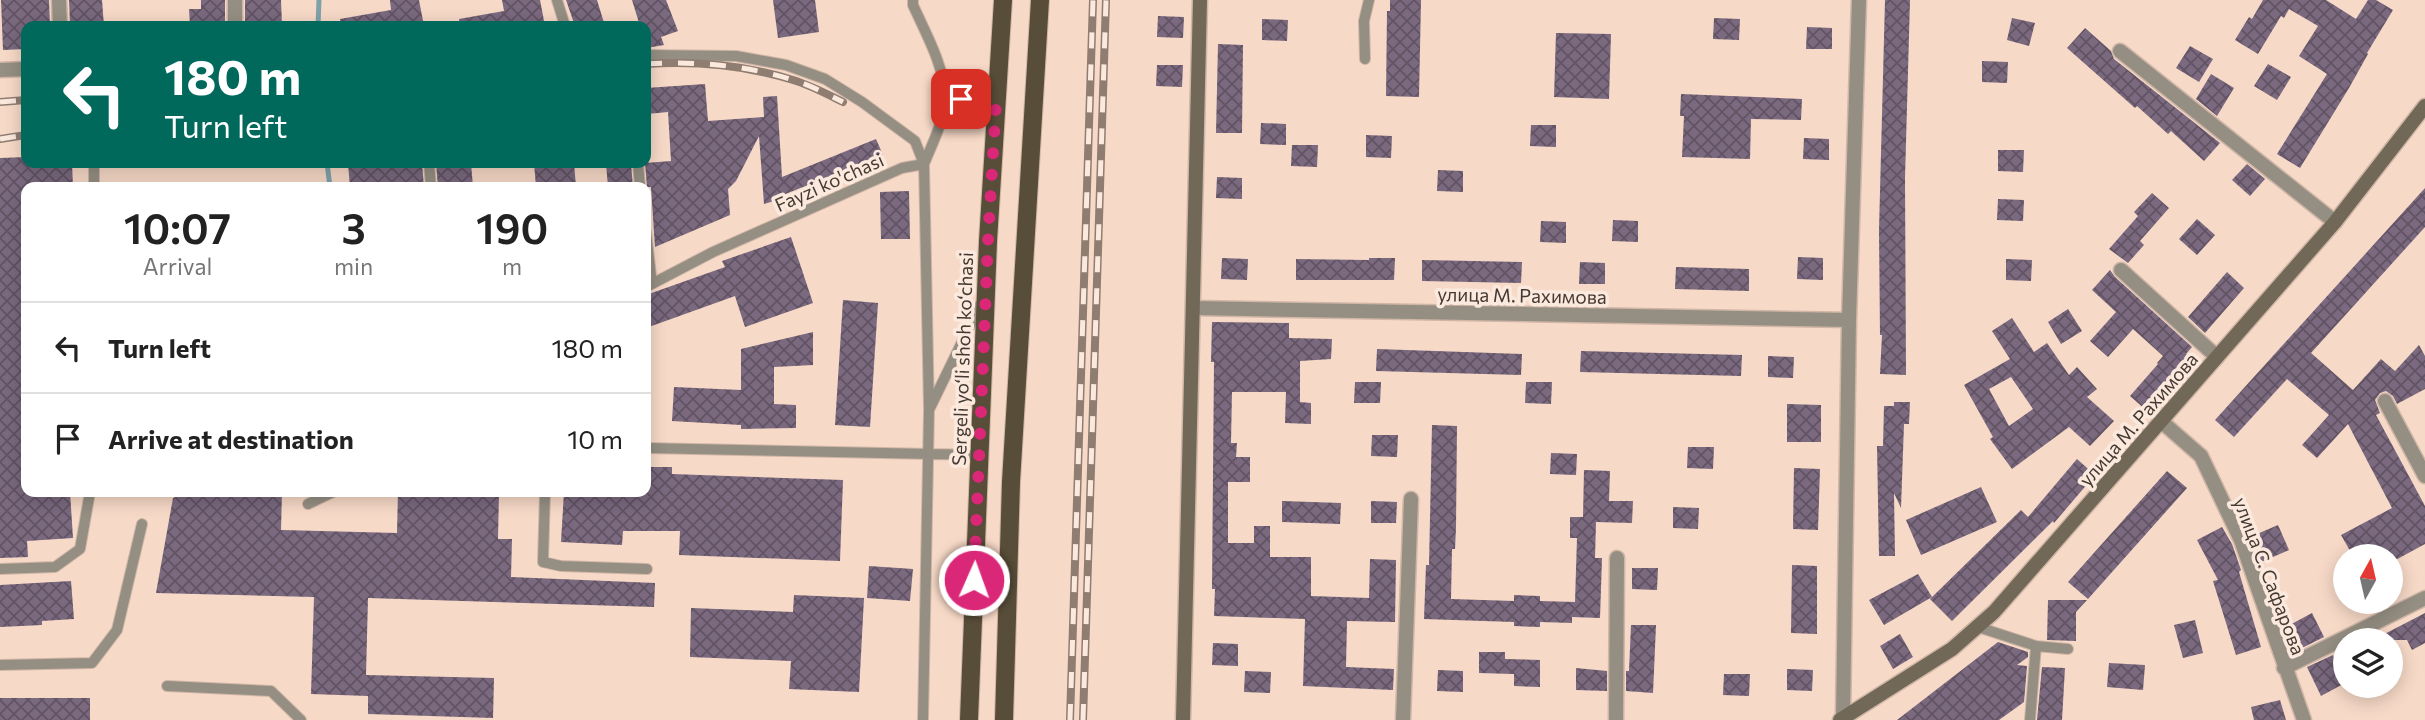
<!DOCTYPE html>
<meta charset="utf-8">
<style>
body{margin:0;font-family:Commissioner,sans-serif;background:#f2f2f2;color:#222;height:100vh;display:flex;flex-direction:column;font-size:26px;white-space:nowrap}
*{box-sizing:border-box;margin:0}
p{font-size:23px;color:#767676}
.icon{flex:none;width:38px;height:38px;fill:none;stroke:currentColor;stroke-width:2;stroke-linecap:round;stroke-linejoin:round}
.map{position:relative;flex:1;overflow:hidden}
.details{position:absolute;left:21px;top:182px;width:630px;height:315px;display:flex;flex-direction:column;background:#fff;border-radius:14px;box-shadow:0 4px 18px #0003}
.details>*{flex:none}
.hud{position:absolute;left:21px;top:21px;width:630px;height:147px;border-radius:14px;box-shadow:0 4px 18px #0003;background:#00695c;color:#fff;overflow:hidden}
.needle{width:46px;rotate:8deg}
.buttons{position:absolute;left:2333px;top:544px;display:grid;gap:14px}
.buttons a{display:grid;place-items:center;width:70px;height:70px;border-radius:50%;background:#fff;box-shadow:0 4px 18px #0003;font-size:35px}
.pin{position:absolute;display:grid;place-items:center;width:60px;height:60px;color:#fff;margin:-30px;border-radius:14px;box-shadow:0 4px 10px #0006}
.me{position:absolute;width:77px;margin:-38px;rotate:2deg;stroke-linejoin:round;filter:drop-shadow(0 0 5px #0008)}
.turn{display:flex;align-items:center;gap:24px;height:147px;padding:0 28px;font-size:32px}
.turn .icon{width:91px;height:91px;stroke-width:2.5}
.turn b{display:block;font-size:49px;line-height:60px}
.eta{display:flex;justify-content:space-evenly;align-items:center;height:119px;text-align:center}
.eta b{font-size:42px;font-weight:600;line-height:49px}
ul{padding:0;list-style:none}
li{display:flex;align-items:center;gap:21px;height:91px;padding:0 28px;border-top:2px solid #e0e0e0}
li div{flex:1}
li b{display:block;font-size:26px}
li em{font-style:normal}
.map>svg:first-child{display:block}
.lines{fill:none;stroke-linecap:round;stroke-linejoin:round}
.stream{stroke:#7fa2aa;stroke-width:5}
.building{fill:url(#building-cross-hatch);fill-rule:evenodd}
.lane-casing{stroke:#d0b6a6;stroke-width:12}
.street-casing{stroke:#d0b6a6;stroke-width:17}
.secondary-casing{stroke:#d0b6a6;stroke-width:17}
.primary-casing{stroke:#d0b6a6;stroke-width:20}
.lane{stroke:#958f83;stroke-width:10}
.street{stroke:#958f83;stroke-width:14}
.secondary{stroke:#716857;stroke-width:14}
.primary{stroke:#584d38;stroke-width:18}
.rail-casing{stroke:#907d71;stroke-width:8}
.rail{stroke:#fbe9de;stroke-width:5;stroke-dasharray:16;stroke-linecap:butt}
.route{stroke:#db2777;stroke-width:12;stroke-dasharray:0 21.6}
.labels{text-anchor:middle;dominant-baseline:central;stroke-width:7;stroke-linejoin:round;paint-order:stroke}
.street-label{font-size:19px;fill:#453a32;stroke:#fbe9de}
</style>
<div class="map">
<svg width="2425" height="720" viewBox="0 0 2425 720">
<defs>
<pattern id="building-cross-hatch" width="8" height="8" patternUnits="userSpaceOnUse" patternTransform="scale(1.75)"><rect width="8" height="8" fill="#7a697f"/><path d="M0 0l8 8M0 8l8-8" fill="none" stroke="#615363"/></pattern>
</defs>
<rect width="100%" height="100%" fill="#f7d9c7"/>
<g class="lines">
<path class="stream" d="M 318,26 L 319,0
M 327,163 L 330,187"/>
</g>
<path class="building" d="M 1,0 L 49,0 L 50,26 L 26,26 L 26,49 L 3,50 Z
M 69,0 L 102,0 L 104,26 L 70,26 Z
M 201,0 L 225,0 L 225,26 L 190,26 L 189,9 L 201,9 Z
M 245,0 L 281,0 L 282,26 L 245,26 Z
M 390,0 L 419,0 L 424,26 L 341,26 L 340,19 L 391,10 Z
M 502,0 L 540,0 L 545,26 L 460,26 L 459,19 L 504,11 Z
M 566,0 L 597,0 L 605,26 L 575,26 Z
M 632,0 L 666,0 L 678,31 L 661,37 L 664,45 L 646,48 L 646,26 L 640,26 Z
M 773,0 L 815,0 L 819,32 L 778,38 Z
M 1390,0 L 1421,0 L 1419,97 L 1386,96 L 1387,11 L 1390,11 Z
M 1885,0 L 1910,0 L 1905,178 L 1906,375 L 1880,374 L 1882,335 L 1880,335 L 1879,230 Z
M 2263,0 L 2326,0 L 2356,19 L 2368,0 L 2376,0 L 2393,10 L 2367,53 L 2368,54 L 2349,88 L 2300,168 L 2277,154 L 2327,74 L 2299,56 L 2318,26 L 2289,9 L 2284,18 L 2281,16 L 2258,54 L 2235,40 L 2249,17 L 2252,19 Z
M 1158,16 L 1184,17 L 1183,38 L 1157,37 Z
M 1714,18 L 1740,19 L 1739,40 L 1713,39 Z
M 2012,18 L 2035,23 L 2029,46 L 2007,40 Z
M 1262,19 L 1288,20 L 1287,41 L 1262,40 Z
M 1807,27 L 1832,28 L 1832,49 L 1806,49 Z
M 2085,28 L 2111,51 L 2114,59 L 2220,143 L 2204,161 L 2171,131 L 2168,134 L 2137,106 L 2135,108 L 2067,48 Z
M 1556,33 L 1611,34 L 1609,99 L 1554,97 Z
M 1218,44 L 1243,45 L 1242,133 L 1216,133 Z
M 2190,46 L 2213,59 L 2199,82 L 2176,68 Z
M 1982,61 L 2008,62 L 2007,83 L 1982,82 Z
M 2268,64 L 2291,77 L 2277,100 L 2254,86 Z
M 1157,65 L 1183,65 L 1182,87 L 1156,86 Z
M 2211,74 L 2234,88 L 2217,116 L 2196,99 Z
M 705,84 L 708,121 L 764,117 L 763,97 L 777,96 L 782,177 L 876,139 L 883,155 L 783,195 L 784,198 L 764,204 L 759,136 L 736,181 L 728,189 L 730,215 L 655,247 L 651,187 L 647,187 L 645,163 L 671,161 L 668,112 L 647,114 L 646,88 Z
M 1681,94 L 1802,99 L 1801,120 L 1751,119 L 1750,159 L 1682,157 L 1684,116 L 1680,116 Z
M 1261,123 L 1286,124 L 1286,145 L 1260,144 Z
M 1531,125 L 1556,125 L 1556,147 L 1530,146 Z
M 1366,135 L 1392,136 L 1391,158 L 1366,157 Z
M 1804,138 L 1829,139 L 1829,160 L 1803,159 Z
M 1292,145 L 1318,145 L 1317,167 L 1291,166 Z
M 1998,150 L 2024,150 L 2023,172 L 1998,171 Z
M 26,157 L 26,163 L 72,163 L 73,187 L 26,187 L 26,492 L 70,492 L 73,538 L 27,541 L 28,557 L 0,558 L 0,158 Z
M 422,163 L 424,187 L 350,187 L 348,164 Z
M 436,163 L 471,163 L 473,187 L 438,187 Z
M 534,163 L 574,163 L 576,187 L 536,187 Z
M 606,163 L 631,164 L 633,187 L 608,187 Z
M 2247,164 L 2265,179 L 2250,196 L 2232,180 Z
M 1438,170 L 1463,171 L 1463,192 L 1437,191 Z
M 1217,177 L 1242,178 L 1242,199 L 1216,198 Z
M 2425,188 L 2425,227 L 2311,353 L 2353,390 L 2381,359 L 2395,371 L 2419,345 L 2425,356 L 2425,389 L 2397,404 L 2393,396 L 2386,391 L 2380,393 L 2375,400 L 2380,413 L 2376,415 L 2425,506 L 2425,544 L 2390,563 L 2390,556 L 2353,556 L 2341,535 L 2392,508 L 2348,424 L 2317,458 L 2302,445 L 2329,415 L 2287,379 L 2234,437 L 2215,420 Z
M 909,191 L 910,239 L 881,239 L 880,192 Z
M 2152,193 L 2169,208 L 2140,241 L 2144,245 L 2128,263 L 2109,249 L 2138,216 L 2134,212 Z
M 1998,199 L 2024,200 L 2023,221 L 1997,220 Z
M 2197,219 L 2215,235 L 2197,255 L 2179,239 Z
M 1613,220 L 1638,221 L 1638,242 L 1612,241 Z
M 1541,221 L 1566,222 L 1566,243 L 1540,242 Z
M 791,237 L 813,303 L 745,327 L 735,296 L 646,328 L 646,295 L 725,267 L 722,261 Z
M 1798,257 L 1823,258 L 1823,280 L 1797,279 Z
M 1222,258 L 1248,259 L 1247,280 L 1221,279 Z
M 1369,258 L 1395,258 L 1394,280 L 1296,280 L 1296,259 L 1369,260 Z
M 2006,259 L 2032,260 L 2031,281 L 2006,280 Z
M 1422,260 L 1522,262 L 1521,283 L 1422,281 Z
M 1580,262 L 1605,263 L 1605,284 L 1579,284 Z
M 1676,267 L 1749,269 L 1749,291 L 1675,289 Z
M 2110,270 L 2115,277 L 2192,347 L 2186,354 L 2192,359 L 2147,411 L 2130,396 L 2158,364 L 2157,363 L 2163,356 L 2133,329 L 2108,357 L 2090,341 L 2116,312 L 2092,290 Z
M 2227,272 L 2244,288 L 2205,333 L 2188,317 Z
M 843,300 L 878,303 L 870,427 L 835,425 Z
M 2068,309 L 2082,331 L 2061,344 L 2048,322 Z
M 2012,318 L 2034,352 L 2047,343 L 2069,375 L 2077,367 L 2097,389 L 2087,397 L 2114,421 L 2090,446 L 2069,427 L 2012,469 L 1990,439 L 1993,437 L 1964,385 L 2010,359 L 1992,331 ZM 2011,377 L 2033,409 L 2009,426 L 1989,389 Z
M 1212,322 L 1289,323 L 1289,338 L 1332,339 L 1331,359 L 1300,361 L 1300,402 L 1311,403 L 1311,424 L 1285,423 L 1286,392 L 1232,392 L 1231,443 L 1237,443 L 1236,457 L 1250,457 L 1250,482 L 1228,482 L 1228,543 L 1254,543 L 1254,526 L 1270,526 L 1270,557 L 1311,557 L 1311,596 L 1369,598 L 1370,559 L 1396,560 L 1395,622 L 1347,621 L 1346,667 L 1394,669 L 1393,690 L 1303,686 L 1305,619 L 1214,616 L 1215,589 L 1212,589 L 1214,362 L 1211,362 Z
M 813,332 L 813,365 L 774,367 L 774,404 L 796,405 L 796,428 L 741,429 L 741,425 L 672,421 L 674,387 L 741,390 L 741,349 Z
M 1377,349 L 1522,354 L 1521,375 L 1376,371 Z
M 1581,351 L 1742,355 L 1741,376 L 1580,372 Z
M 1768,356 L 1794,357 L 1793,378 L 1768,377 Z
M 1355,382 L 1381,382 L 1380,403 L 1354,403 Z
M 1526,382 L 1552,382 L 1551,404 L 1525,403 Z
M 1894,402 L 1910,402 L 1909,424 L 1904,424 L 1901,508 L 1894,493 L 1895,556 L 1879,556 L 1877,446 L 1883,446 L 1884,406 L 1894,406 Z
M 1787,404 L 1821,405 L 1821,442 L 1787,442 Z
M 1432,425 L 1457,426 L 1456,528 L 1455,549 L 1452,549 L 1451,599 L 1514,601 L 1514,595 L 1540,596 L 1540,601 L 1575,602 L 1577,538 L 1570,538 L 1570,517 L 1583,517 L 1584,470 L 1610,471 L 1609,501 L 1633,501 L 1632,523 L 1596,522 L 1595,558 L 1602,558 L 1600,618 L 1572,617 L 1572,623 L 1540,622 L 1540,627 L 1514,626 L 1514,622 L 1424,619 L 1426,565 L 1429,565 Z
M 1372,435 L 1398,435 L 1397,457 L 1371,456 Z
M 1688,447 L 1714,447 L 1713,469 L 1687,468 Z
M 1551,453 L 1577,454 L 1576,475 L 1550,474 Z
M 2077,459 L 2095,475 L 2054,523 L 2053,521 L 1952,621 L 1930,599 L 2021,510 L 2028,517 Z
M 646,467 L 672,467 L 672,474 L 843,480 L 840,561 L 679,555 L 680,531 L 623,531 L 622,545 L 561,542 L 564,492 L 646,492 Z
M 1794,468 L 1820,469 L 1818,530 L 1793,529 Z
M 2167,471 L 2187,488 L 2088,599 L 2068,582 Z
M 1981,487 L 1997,522 L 1921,555 L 1906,520 Z
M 186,492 L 282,492 L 281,530 L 397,533 L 398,492 L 499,492 L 498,539 L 512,539 L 511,577 L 655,583 L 654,607 L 368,598 L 366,675 L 494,678 L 493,718 L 368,714 L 368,696 L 311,694 L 314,597 L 156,593 L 173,498 Z
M 1282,501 L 1341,503 L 1340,524 L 1282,522 Z
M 1371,501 L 1397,502 L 1396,523 L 1371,523 Z
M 1673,507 L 1699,508 L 1698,529 L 1673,528 Z
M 2278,525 L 2289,550 L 2259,563 L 2250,537 Z
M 2222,527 L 2232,544 L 2241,570 L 2239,572 L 2261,647 L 2236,655 L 2213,581 L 2218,580 L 2197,540 Z
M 1792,565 L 1817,566 L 1817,634 L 1791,633 Z
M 869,566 L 913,569 L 910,601 L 867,598 Z
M 1632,568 L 1658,568 L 1657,590 L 1632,589 Z
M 1918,574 L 1932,597 L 1884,625 L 1869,600 Z
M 71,581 L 74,619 L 42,621 L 42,625 L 0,627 L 0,585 Z
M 794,595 L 864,598 L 859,692 L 789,689 L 791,661 L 690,657 L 691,608 L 793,612 Z
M 2048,600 L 2087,600 L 2076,612 L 2076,641 L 2047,640 Z
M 2312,613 L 2324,637 L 2298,650 L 2286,627 Z
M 2425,613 L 2425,643 L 2412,650 L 2407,640 L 2373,640 Z
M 2195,620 L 2203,653 L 2183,658 L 2174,625 Z
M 1631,625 L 1656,625 L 1653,693 L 1626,691 L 1626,671 L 1629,671 Z
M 1900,634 L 1913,657 L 1893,669 L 1880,646 Z
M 1998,642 L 2028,652 L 2028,657 L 2017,665 L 2027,666 L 2024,702 L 1999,720 L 1897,720 Z
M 1213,643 L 1238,644 L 1238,666 L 1212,665 Z
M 1479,652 L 1505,652 L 1505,659 L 1540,660 L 1540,687 L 1514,686 L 1514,674 L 1479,673 Z
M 2333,655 L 2345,678 L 2345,683 L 2321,696 L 2307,667 Z
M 2109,663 L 2145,665 L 2143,690 L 2107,687 Z
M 2042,667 L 2065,668 L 2062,720 L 2037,720 Z
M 1576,668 L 1607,671 L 1607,691 L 1576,690 Z
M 1787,669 L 1813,670 L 1812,691 L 1787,690 Z
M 1438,670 L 1463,671 L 1463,692 L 1437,691 Z
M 1245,671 L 1271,672 L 1270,693 L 1244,692 Z
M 1724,674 L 1750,674 L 1749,696 L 1723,695 Z
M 0,698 L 90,698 L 90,720 L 0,720 Z
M 2280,700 L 2286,720 L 2254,720 L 2251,707 Z"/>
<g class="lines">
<defs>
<path id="lane" d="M 557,0 L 565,26
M 646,55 L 736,56 L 786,65 L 825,79 L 862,102 L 915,141 L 924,164 L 929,410
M 1365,59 L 1364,21 L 1369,0
M 945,98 L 996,102
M 94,163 L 94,187
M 429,163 L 431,187
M 638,163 L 640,187
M 646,233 L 652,284
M 646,287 L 713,252 L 902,168 L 924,164 C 932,144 945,120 945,97 C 944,65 926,34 913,5 L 913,0
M 646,448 L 979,455
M 545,492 L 543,562 L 561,566 L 647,569
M 308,504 L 333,492
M 0,569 L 55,567 L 80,549 L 90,492
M 1978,627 L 2036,646 L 2030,720
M 2036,646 L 2068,649
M 0,665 L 92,663 L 117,630 L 142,524
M 167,686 L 271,691 L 301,720
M 923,720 L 929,410 L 981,303"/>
<path id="street" d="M 59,0 L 60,26
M 235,0 L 235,26
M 2120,51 L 2335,222
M 0,70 L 26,69
M 2121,270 L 2217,357
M 1194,308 L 1849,320
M 2385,401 L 2425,476
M 2162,422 L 2201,456 L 2241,540 L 2304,720
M 2284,668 L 2425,598
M 1843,717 L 1849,320 L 1859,0
M 1403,720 L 1411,499
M 1616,720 L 1617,558"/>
<path id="secondary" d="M 1183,720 L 1200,0
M 1840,720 L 1952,649 L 1994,612 L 2335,222 L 2425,106"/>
<path id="primary" d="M 969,720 L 988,241 L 1003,0
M 1004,720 L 1011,482 L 1040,0"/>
</defs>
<use href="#lane" class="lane-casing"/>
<use href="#street" class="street-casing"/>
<use href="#secondary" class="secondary-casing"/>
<use href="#primary" class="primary-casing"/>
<use href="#lane" class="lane"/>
<use href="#street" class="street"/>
<use href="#secondary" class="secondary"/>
<use href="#primary" class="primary"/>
<defs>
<path id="rail" d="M 646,64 C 696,61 745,65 793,80 C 810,85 827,94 843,102
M 0,102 L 26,100
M 0,139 L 26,135
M 1070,720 L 1093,0
M 1083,720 L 1106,0"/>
</defs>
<use href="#rail" class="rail-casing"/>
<use href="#rail" class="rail"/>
</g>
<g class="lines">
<path class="route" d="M 961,99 L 996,102 L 988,241 L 974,580"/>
</g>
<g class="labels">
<g class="street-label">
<text transform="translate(829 182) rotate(-24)">Fayzi ko'chasi</text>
<text transform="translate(1522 295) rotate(1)">улица М. Рахимова</text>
<text transform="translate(962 359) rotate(-88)">Sergeli yo‘li shoh ko‘chasi</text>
<text transform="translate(2138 419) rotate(-49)">улица М. Рахимова</text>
<text transform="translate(2270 576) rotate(69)">улица С. Сафарова</text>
</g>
</g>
</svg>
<div class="buttons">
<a><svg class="needle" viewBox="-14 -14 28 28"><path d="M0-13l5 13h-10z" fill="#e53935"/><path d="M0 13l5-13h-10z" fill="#767676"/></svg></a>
<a><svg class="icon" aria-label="layers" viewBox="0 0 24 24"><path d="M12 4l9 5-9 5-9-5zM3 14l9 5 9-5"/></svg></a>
</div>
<div class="pin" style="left:961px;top:99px;background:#d93025"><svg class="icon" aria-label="arrive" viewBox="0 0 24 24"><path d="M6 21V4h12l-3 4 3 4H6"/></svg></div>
<svg class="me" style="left:974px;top:580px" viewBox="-20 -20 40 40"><circle r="17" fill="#db2777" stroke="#fff" stroke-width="3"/><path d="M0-11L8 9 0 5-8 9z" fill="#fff"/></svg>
<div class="hud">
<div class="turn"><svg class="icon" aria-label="left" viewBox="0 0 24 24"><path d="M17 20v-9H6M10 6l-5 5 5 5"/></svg><div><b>180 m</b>Turn left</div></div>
</div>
<section class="details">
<div class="eta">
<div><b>10:07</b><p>Arrival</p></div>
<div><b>3</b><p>min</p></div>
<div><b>190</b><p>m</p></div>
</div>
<ul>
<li><svg class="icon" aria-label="left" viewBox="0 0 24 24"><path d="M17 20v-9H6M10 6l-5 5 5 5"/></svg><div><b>Turn left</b></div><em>180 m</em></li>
<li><svg class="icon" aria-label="arrive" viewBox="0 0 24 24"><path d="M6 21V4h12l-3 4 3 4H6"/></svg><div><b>Arrive at destination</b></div><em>10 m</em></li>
</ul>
</section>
</div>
